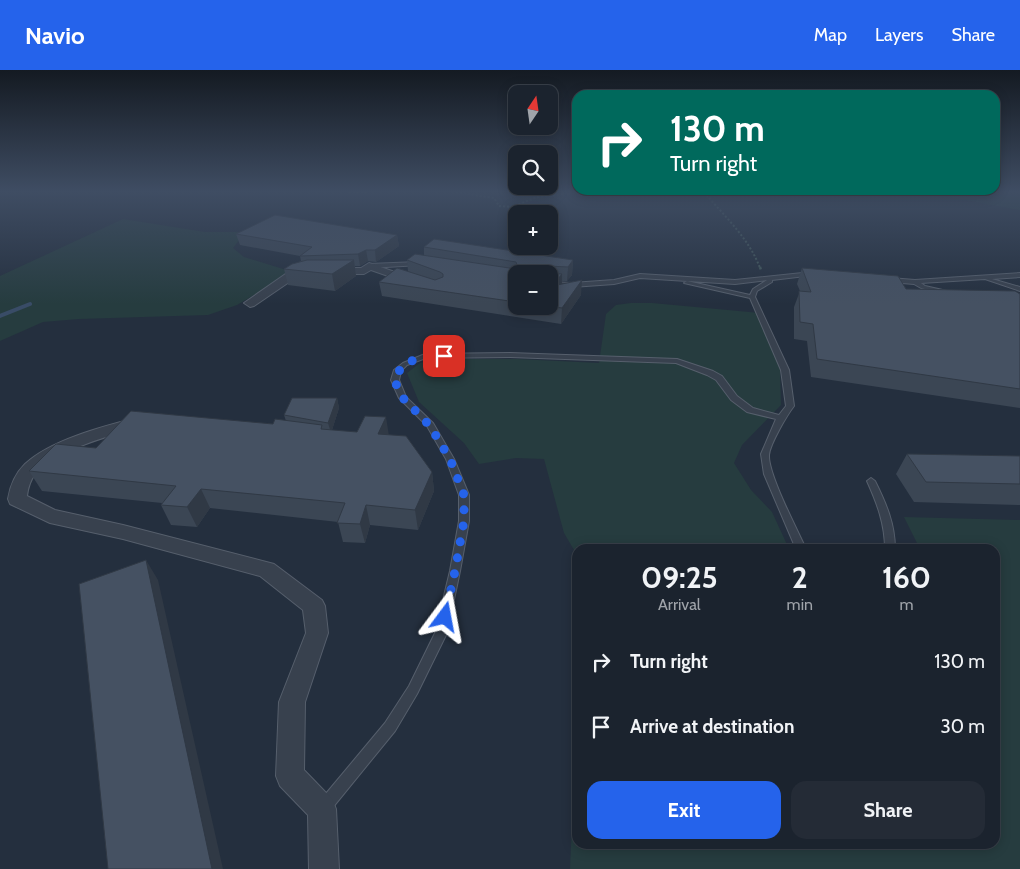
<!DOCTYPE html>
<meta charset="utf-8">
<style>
body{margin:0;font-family:Cabin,sans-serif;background:#242b36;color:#f1f3f6;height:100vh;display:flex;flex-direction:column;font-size:19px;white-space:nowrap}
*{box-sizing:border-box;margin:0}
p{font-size:16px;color:#a0a4aa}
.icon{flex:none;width:28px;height:28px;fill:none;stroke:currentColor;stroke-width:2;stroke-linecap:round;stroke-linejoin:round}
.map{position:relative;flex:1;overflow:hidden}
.drawer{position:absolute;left:572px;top:474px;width:428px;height:305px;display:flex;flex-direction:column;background:#1b232e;border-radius:15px;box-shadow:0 2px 12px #0003,0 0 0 1px #39404a}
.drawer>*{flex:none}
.top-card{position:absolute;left:572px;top:20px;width:428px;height:105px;border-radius:15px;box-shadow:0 2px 12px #0003,0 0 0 1px #39404a;background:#00695c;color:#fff;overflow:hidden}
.needle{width:32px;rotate:13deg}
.fabs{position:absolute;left:508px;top:15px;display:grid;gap:10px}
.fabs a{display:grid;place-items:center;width:50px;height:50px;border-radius:10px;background:#1b232e;box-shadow:0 2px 12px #0003,0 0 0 1px #39404a;font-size:25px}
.pin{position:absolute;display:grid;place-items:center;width:42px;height:42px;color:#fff;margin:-21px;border-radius:10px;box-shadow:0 2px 8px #0006}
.me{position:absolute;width:55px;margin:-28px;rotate:13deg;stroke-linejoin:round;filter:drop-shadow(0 0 4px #0008)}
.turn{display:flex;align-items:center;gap:18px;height:105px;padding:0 15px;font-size:22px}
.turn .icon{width:65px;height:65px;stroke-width:2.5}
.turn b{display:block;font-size:35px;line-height:42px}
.eta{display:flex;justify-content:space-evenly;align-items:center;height:85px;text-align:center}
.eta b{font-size:30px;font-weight:800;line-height:35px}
.cta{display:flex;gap:10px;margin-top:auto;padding:10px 15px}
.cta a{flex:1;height:58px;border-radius:15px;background:#2563eb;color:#fff;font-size:20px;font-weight:800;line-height:58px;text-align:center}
.cta a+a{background:#242b36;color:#f1f3f6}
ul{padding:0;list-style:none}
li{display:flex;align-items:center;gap:15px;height:65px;padding:0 15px}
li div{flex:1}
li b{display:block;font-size:19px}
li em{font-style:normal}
header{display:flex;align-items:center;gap:30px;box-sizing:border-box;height:70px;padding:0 25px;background:#2563eb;color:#fff}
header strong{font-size:24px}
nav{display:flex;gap:28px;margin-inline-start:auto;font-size:18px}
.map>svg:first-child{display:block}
.green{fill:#263c3f}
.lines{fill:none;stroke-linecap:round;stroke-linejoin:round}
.stream{stroke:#394c67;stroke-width:4}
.service-casing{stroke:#565f6c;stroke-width:2}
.minor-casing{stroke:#565f6c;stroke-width:2}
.path-far1{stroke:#44595c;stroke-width:2;stroke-dasharray:2 2;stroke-linecap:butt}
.path{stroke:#44595c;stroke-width:2.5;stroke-dasharray:2.5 2.5;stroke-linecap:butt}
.service{fill:#38414e;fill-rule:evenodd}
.minor{fill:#38414e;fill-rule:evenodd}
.wall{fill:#3b4654;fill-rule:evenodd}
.shaded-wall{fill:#303945}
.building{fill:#455162;stroke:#303945}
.route{stroke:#2563eb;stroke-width:9;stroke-dasharray:0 16.2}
</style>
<header>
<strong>Navio</strong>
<nav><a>Map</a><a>Layers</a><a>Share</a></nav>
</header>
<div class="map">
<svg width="1020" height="799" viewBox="0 0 1020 799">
<rect width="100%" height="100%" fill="#242f3e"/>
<path class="green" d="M 922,122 L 1020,122 L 1020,140 L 1019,140 Z
M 123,149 L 205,162 L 245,162 L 233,178 L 244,187 L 293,202 L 237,235 L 208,245 L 79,249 L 43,252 L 0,271 L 0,206 Z
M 631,233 L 652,233 L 760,243 L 780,299 L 781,335 L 742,375 L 734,393 L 751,420 L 772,442 L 789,479 L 578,479 L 577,485 L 564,463 L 544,389 L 516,388 L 479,394 L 464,373 L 419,332 L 407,303 L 420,293 L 440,289 L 518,289 L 599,293 L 606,244 L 616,235 Z
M 904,447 L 1020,450 L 1020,799 L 570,799 L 577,640 L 578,774 L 995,774 L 995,479 L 920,479 Z"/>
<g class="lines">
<path class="stream" d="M 0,246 L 30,234"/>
<defs>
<path id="service" d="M 418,192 L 420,193 L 420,195 L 369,198 L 366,196 L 369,194 Z
M 812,202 L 815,204 L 814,205 L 772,210 L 772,212 L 757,221 L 755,227 L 789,300 L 794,336 C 787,345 770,374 769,385 C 768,404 797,459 806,479 L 796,479 L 764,404 L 761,384 L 776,349 L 747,342 L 731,330 L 716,310 L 707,305 L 676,293 L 510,287 L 426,288 L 407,295 L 401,301 L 399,310 L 406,327 L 433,353 L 454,389 L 469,425 L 469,451 L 460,501 L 447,563 L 417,624 L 395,661 L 329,742 L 324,744 L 319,742 L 317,737 L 319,732 L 385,653 L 409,616 L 435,563 L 450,501 L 459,451 L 459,425 L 446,389 L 427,356 L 399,328 L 391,310 L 394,300 L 403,293 L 425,284 L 510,283 L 677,289 L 713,301 L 722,306 L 737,326 L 753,338 L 779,345 L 786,336 L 781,300 L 750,228 L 684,213 L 687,211 L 750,225 L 753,219 L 767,210 L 735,214 L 640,208 L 614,214 L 572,217 L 549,216 L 549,212 L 572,213 L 614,210 L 640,204 L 735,210 Z
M 1020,203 L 1020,207 L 992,209 L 1020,217 L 1020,221 L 985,209 L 921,213 L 925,216 L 947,221 L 947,223 L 945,224 L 921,218 L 914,214 L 890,212 L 887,210 L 890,208 L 915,210 Z
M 871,408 L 875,411 C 886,433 895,454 895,479 L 885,479 C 885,454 877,433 867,411 Z"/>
<path id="minor" d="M 369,193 L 415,209 L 417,211 L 411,214 L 371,200 L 364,204 L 310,204 L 295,208 L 254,236 L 250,237 L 244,233 L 287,203 L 310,198 L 361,198 Z
M 136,348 L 142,350 L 144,353 L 142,356 C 110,366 57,379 35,404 C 30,411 28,418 27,426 L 55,440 L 123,455 L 274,494 L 322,530 L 325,536 L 328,563 L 305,632 L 304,700 L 332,729 L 336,739 L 339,799 L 309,799 L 308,745 L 280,716 L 276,706 L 279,632 L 306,563 L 303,540 L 260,506 L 123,469 L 50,453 L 10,434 L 8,429 C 10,416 15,404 25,394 C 51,370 101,357 136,348 Z"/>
</defs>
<use href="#service" class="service-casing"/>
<use href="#minor" class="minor-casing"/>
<path class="path-far1" d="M 349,122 L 368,122
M 456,122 L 494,128 L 499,136 L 512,137 L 537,127 L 581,122
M 704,122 C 724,146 749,168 760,198"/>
<path class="path" d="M 760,197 L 761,200"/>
<use href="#service" class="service"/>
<use href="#minor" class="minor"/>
</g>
<path class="wall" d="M 236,164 L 397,165 L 399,176 L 376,192 L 368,191 L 360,196 L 355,196 L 356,206 L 335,221 L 288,215 L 284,199 L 301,191 L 300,186 L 240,175 Z
M 424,177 L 573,190 L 572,205 L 567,211 L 562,211 L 562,214 L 581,225 L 561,254 L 382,226 L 379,212 L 408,201 L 407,190 L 424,186 ZM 516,204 L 549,236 L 516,236 Z
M 802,198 L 906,219 L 1020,224 L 1020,338 L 811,307 L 807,271 L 794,269 L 794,237 L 800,221 L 797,214 Z
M 337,328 L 339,338 L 332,360 L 389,365 L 432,402 L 434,421 L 418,460 L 370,455 L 365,473 L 343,472 L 338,452 L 210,438 L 197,457 L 171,455 L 161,435 L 162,433 L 42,421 L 29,401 L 96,378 L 273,354 L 286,351 L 284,345 Z
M 907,384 L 1020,386 L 1020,435 L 914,432 L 896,404 Z"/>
<path class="shaded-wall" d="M 397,165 L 399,176 L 376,192 L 375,180 Z
M 366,180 L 368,191 L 360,196 L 358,184 Z
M 354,190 L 356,206 L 335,221 L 332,204 Z
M 573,190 L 572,205 L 567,211 L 568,197 Z
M 562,204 L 562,218 L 552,216 Z
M 582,210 L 581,225 L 561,254 L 562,238 Z
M 337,328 L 339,338 L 331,363 L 328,353 Z
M 386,347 L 389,366 L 378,364 Z
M 432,402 L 434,421 L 418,460 L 415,440 Z
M 201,419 L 210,438 L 197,457 L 187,437 Z
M 366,435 L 370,455 L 365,473 L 360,454 Z
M 146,490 L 158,510 L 223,799 L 212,799 Z"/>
<path class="building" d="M 275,145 L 397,165 L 375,180 L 366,180 L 358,184 L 300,186 L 312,177 L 236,164 Z
M 434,169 L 573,190 L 568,197 L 548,196 L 548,203 L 562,204 L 552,216 L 582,210 L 562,238 L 547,236 L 549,236 L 549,204 L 516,204 L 516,232 L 379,212 L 397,198 L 435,210 L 443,207 L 443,204 L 440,202 L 407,190 L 415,184 L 516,199 L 518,198 L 516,192 L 424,177 Z
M 307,190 L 354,190 L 332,204 L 284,199 L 292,194 Z
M 802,198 L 898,206 L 906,219 L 1015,221 L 1020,224 L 1020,319 L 817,289 L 813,254 L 800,252 L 799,221 L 811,222 Z
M 292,328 L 337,328 L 328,353 L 284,345 Z
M 131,341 L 273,354 L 275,349 L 322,355 L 321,359 L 357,362 L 365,346 L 386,347 L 378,364 L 406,366 L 432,402 L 415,440 L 366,435 L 360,454 L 337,453 L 345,433 L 201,419 L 187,437 L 161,435 L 176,416 L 29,401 L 56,374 L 96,378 Z
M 907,384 L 1020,386 L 1020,414 L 926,412 Z
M 146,490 L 212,799 L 108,799 L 79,514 Z"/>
<linearGradient id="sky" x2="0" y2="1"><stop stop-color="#141a22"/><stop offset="0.52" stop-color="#3f4d63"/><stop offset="1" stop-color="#3f4d63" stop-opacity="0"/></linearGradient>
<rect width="1020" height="234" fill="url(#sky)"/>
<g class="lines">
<path class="route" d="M 444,286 C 423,286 403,288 394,310 L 403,328 L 430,356 L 450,389 L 464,425 L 464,451 L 455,501 L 445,547"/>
</g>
</svg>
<div class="fabs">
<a><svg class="needle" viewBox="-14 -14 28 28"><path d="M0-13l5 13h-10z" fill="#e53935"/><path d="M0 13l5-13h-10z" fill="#a0a4aa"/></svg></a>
<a><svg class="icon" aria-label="search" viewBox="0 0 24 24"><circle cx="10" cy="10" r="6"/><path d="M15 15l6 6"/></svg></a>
<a>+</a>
<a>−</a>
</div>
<div class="pin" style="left:444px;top:286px;background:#d93025"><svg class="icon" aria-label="arrive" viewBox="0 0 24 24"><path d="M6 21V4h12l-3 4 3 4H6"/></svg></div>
<svg class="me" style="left:445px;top:547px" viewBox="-20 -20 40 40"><path d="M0-17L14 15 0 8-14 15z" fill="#2563eb" stroke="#fff" stroke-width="4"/></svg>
<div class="top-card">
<div class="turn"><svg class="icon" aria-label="right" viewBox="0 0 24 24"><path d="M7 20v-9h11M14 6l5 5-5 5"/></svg><div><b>130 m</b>Turn right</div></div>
</div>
<section class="drawer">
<div class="eta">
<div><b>09:25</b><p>Arrival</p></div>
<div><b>2</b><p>min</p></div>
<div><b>160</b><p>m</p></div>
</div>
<ul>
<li><svg class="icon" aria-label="right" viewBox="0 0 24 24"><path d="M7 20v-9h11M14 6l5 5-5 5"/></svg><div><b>Turn right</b></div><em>130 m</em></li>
<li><svg class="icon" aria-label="arrive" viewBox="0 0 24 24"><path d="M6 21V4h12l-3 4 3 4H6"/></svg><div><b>Arrive at destination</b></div><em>30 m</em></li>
</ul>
<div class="cta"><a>Exit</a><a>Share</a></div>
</section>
</div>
